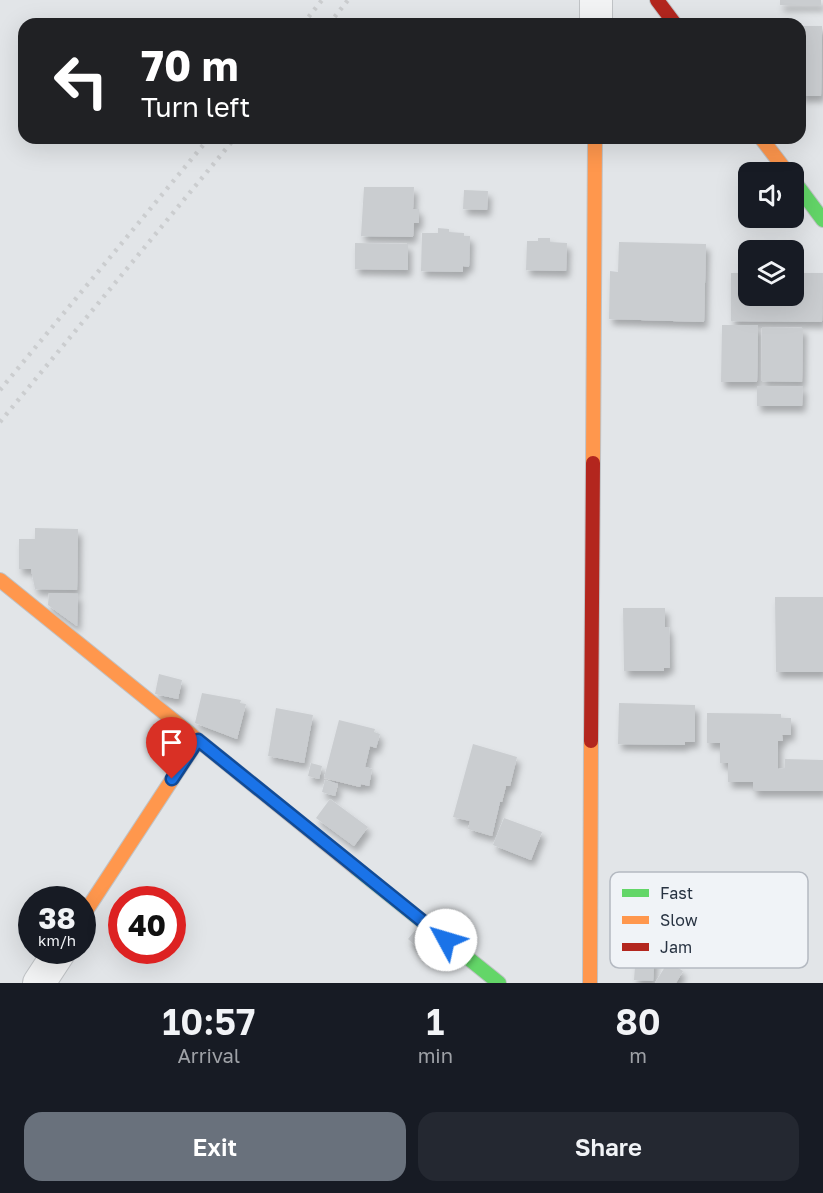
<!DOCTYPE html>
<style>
body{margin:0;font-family:"Golos Text",sans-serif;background:#242831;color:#f1f3f6;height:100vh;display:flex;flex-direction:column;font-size:22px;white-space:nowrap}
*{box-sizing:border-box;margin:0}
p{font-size:20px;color:#9ea1a6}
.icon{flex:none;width:33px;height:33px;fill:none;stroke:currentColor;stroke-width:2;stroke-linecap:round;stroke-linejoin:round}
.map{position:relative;height:983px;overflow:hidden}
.sheet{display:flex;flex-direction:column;background:#171b24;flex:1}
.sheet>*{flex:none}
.guide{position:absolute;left:18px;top:18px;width:788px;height:126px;border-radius:18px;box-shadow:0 6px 24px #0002;background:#202124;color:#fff;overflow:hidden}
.tools{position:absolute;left:738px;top:162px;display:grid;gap:12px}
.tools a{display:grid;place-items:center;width:66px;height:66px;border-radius:12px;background:#171b24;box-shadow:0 6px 24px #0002;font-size:30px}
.speed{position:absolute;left:18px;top:886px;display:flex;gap:12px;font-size:30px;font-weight:700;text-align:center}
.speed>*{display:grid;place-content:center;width:78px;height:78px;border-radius:50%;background:#171b24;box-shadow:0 6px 24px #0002;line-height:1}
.speed small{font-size:15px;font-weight:400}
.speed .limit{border:9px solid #d22;background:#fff;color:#111}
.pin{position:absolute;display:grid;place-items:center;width:51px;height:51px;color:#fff;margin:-62px -26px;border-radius:50% 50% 50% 0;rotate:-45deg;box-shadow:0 0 6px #0007}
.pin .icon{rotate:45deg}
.me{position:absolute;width:66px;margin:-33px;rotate:309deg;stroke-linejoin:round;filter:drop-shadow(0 0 4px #0008)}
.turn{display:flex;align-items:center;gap:21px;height:126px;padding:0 24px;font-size:27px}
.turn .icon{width:78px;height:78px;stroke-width:2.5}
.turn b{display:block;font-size:42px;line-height:51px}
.eta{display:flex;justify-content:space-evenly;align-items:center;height:102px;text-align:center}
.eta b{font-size:36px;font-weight:600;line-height:42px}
.primary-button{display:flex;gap:12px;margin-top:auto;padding:12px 24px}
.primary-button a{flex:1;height:69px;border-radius:18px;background:#69717c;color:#fff;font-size:24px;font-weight:600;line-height:69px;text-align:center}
.primary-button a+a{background:#242831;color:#f1f3f6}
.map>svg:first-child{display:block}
.building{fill:#cacdd0;filter:url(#shadow)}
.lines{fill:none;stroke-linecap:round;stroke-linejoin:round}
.street-casing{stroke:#c0c3c6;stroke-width:34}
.fast-casing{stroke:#c0c3c6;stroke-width:16}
.slow-casing{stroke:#c0c3c6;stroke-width:16}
.jam-casing{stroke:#c0c3c6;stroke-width:16}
.street{stroke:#f2f3f4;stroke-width:32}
.fast{stroke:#63d668;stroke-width:14}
.slow{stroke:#ff974d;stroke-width:14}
.jam{stroke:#b3261e;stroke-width:14}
.rail{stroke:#cbcdcf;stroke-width:4.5;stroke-dasharray:3 6;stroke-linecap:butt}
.route-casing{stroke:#114b97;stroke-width:15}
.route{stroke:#1a73e8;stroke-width:10}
.key{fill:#f0f3f7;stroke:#b4b9c1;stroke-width:1.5}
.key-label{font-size:16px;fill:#283342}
</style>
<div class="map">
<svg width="823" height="983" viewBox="0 0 823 983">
<defs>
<filter id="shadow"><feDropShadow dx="3.5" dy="6" stdDeviation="3" flood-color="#0004"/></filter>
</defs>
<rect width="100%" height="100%" fill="#e2e5e8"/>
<path class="building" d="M 780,0 L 821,0 L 821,5 L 780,5 Z
M 800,26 L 822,26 L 821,96 L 800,96 Z
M 364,187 L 414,187 L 413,209 L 419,209 L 419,223 L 414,223 L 413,237 L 361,236 Z
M 464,190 L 488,191 L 487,210 L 463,209 Z
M 438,228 L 449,229 L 449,232 L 464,233 L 464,236 L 470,236 L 469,267 L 463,266 L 463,272 L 421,271 L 422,233 L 438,233 Z
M 538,238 L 550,238 L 550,242 L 567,243 L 566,271 L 526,270 L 527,241 L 538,241 Z
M 619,242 L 706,244 L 704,322 L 609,319 L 610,271 L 618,272 Z
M 355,243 L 408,244 L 408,270 L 355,269 Z
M 731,273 L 748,273 L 748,296 L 794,296 L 794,273 L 823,273 L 822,322 L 731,321 Z
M 722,325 L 758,325 L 757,382 L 721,382 Z
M 762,327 L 803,328 L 802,382 L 761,381 Z
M 757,386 L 803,386 L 802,406 L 757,406 Z
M 35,528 L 78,529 L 77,590 L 35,589 L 31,569 L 19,569 L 19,539 L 35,539 Z
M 49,593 L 78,594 L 77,626 L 48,605 Z
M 775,597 L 823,597 L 823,672 L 776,672 Z
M 623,608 L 665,608 L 665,627 L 669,627 L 670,668 L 664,668 L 664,671 L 624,671 Z
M 159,674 L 182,680 L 178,699 L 155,694 Z
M 202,693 L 241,700 L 240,703 L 246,704 L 237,739 L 195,723 Z
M 619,703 L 695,705 L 695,742 L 685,742 L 685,745 L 618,744 Z
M 276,708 L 313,715 L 304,763 L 268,756 Z
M 707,713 L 781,714 L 781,718 L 791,718 L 791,735 L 782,735 L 783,741 L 778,741 L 778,769 L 785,768 L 785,759 L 823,760 L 823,791 L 753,791 L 753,782 L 728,782 L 728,763 L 720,763 L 720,743 L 707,743 Z
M 339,720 L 375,729 L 374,732 L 380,734 L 376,748 L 370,746 L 365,767 L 372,769 L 369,786 L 361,784 L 360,787 L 324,778 Z
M 473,744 L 517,757 L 510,786 L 506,786 L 502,802 L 500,802 L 492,836 L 468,829 L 470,821 L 453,817 Z
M 311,763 L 322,766 L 319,779 L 308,776 Z
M 325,780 L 338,784 L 335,796 L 322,792 Z
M 330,799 L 368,827 L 354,846 L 316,818 Z
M 504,818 L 542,832 L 531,860 L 493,845 Z
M 417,928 L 441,944 L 429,958 L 408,939 Z
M 636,952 L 655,954 L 653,981 L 634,980 Z
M 668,962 L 683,971 L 676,983 L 655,983 Z"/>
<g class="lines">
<defs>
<path id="street" d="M 596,24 L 596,0
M 39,983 L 60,951"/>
<path id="fast" d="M 794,181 L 823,220
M 356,868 L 499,983"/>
<path id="slow" d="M 761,138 L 787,172
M 593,463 L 595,138
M 0,580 L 356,868
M 82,917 L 198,740
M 590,983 L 591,741"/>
<path id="jam" d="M 657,0 L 675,24
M 591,741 L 593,463"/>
</defs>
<use href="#street" class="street-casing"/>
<use href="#fast" class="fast-casing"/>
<use href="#slow" class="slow-casing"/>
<use href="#jam" class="jam-casing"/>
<use href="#street" class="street"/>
<use href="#fast" class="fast"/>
<use href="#slow" class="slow"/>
<use href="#jam" class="jam"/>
<path class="rail" d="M 303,24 L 322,0
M 329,24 L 348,0
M 0,390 L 209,138
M 0,422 L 235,138"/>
</g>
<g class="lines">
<defs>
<path id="route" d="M 172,779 L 198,740 L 446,940"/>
</defs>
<use href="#route" class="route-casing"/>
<use href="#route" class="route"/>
</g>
<rect x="610" y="872" width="198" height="96" rx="9" class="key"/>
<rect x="622" y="889" width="27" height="8" fill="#63d668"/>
<rect x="622" y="916" width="27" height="8" fill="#ff974d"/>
<rect x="622" y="943" width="27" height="8" fill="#b3261e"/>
<g class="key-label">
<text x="660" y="899">Fast</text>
<text x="660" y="926">Slow</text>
<text x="660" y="953">Jam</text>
</g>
</svg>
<div class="tools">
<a><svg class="icon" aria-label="sound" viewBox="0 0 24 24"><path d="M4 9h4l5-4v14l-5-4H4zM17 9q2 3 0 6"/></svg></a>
<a><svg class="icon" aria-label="layers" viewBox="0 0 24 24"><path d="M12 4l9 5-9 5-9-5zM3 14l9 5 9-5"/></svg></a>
</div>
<div class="speed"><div>38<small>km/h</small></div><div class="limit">40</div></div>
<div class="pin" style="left:172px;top:779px;background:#d93025"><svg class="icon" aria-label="arrive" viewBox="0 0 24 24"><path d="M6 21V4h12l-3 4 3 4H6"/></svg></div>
<svg class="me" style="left:446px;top:940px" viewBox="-20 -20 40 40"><circle r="19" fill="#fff"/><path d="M0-13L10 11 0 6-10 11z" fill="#1a73e8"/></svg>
<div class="guide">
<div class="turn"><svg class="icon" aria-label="left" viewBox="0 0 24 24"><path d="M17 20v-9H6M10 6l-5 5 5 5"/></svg><div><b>70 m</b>Turn left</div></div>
</div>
</div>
<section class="sheet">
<div class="eta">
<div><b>10:57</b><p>Arrival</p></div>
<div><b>1</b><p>min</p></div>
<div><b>80</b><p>m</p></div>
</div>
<div class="primary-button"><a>Exit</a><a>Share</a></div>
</section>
